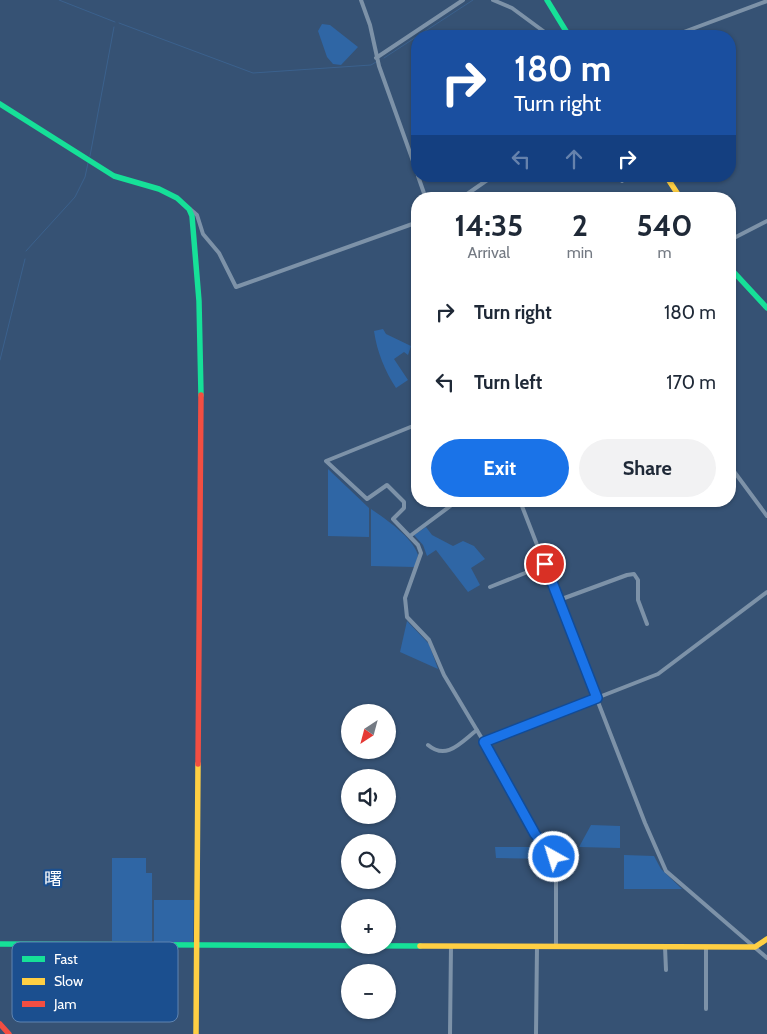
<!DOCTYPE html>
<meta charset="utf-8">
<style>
body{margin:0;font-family:Cabin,"Noto Sans JP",sans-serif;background:#f2f2f3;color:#1f2937;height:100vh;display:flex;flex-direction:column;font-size:19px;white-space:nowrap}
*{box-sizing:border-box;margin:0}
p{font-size:16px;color:#747a83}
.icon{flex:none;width:28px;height:28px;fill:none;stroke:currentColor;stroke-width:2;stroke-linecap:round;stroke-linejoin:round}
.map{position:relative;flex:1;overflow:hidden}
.details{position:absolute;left:411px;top:192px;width:325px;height:315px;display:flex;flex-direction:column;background:#fff;border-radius:20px;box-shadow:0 1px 4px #0004}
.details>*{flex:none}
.banner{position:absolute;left:411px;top:30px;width:325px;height:152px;border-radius:20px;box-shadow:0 1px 4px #0004;background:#1a4fa0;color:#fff;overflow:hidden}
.needle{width:32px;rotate:216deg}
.tools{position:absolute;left:341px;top:704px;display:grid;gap:10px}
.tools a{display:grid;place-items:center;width:55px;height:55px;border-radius:50%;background:#fff;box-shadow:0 1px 4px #0004;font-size:25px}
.pin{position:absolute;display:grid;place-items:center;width:42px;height:42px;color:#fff;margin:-21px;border:2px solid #fff;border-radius:50%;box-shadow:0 1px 5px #0007}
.me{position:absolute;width:55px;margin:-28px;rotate:321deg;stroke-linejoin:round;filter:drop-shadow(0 0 4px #0008)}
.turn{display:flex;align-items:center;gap:18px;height:105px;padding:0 20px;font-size:22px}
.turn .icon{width:65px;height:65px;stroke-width:2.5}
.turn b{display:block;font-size:35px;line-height:42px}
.lanes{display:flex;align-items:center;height:48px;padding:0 20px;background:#0003;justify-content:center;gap:25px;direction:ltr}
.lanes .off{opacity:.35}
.eta{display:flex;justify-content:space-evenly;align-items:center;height:85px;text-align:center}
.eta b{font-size:30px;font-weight:700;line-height:35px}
.primary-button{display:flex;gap:10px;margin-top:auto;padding:10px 20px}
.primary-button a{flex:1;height:58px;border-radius:30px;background:#1a73e8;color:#fff;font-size:20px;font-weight:700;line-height:58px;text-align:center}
.primary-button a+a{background:#f2f2f3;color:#1f2937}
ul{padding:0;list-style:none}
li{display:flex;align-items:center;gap:15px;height:70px;padding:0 20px}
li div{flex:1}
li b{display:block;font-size:19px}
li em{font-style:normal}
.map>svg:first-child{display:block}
.green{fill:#2f66a5}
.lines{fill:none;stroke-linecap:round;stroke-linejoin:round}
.stream{stroke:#3b618d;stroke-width:1}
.street{stroke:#7d92a8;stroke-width:4}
.fast{stroke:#16e098;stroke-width:5.5}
.slow{stroke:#ffcf43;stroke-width:5.5}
.jam{stroke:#f24e42;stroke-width:5.5}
.route-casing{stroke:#114b97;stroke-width:12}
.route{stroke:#1a73e8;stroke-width:9}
.labels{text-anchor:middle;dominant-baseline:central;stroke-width:4.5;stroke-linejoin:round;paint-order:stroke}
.neighbourhood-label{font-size:18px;fill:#fff;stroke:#1b4f8f}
.key{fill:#1b4f8f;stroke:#5f84b1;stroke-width:1}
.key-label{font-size:14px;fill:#fff}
</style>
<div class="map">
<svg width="767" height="1034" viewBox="0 0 767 1034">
<rect width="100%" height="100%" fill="#365274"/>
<path class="green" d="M 322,24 L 330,25 L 358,47 L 341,65 L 333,64 L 327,57 L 318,31 Z
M 383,329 L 386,334 L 411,346 L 408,355 L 404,352 L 394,359 L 408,380 L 396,388 C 385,371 377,352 374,331 Z
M 328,469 L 369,508 L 369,537 L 328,536 Z
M 371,509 C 386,519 413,538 418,555 L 415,567 L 371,566 Z
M 426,527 L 432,535 L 453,546 L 463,541 L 474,546 L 485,559 L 471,568 L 480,585 L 468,592 L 436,550 L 427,556 L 423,545 L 414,535 Z
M 407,621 L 429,644 L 438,669 L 400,652 Z
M 591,825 L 620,826 L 620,848 L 579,847 Z
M 538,842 L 553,859 L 496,858 L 495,847 L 537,847 Z
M 624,855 L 654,856 L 661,869 L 682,889 L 624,889 Z
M 112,858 L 146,858 L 146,873 L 152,873 L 152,941 L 112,941 Z
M 154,900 L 194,900 L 193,942 L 154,942 Z"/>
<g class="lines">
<path class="stream" d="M 59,0 L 115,22
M 119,23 L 253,73 L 371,65 L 376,62
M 384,58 L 473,0
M 90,156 L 114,27
M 26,251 L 75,197 L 85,177 L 88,163
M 0,360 L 25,259"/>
<path class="street" d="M 361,0 L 370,25 L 379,66 L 418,175
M 493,0 L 512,8 L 550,36
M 673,36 L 767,1
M 376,58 L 463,0
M 418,176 L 426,199
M 622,181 L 626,176
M 460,199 L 493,176
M 190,209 L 197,215 L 203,234 L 219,253 L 236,287 L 418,222
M 730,240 L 767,221
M 418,424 L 326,461 L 367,499 L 387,485 L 404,502 L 404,508 L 393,519 L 418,545 L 421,553 L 405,598 L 407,617 L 429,640 L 444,675 L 484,742 L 535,834 L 556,862 L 556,947
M 730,466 L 767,516
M 520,501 L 645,823 L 666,871 L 767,958
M 410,536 L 453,504 L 474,501
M 490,587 L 545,565
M 559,600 L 627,575 L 634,574 L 638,580 L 638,600 L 647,624
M 484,742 L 658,674 L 767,592
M 428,745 C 447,761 461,742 477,730
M 665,947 L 666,970
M 706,1009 L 706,947
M 450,1034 L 451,946
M 536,1034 L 537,947"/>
<path class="fast" d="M 547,0 L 569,36
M 0,104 L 114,176 L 159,189 L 177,198 L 189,209 L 192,216 L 199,301 L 201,395
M 730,268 L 767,308
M 0,944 L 420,946"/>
<path class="slow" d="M 666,176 L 681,199
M 420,946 L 755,947 L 767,939
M 196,1034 L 198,764"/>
<path class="jam" d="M 198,764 L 201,395
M 0,1024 L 9,1034"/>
</g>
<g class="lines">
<defs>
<path id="route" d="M 545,564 L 597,698 L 484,742 L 535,834 L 554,857"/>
</defs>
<use href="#route" class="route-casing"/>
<use href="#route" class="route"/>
</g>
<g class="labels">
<g class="neighbourhood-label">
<text x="53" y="879">曙</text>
</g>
</g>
<rect x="12" y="942" width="166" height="80" rx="8" class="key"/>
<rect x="22" y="956" width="23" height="6" fill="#16e098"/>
<rect x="22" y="978" width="23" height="7" fill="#ffcf43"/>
<rect x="22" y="1001" width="23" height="6" fill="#f24e42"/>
<g class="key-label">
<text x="54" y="964">Fast</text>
<text x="54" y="986">Slow</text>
<text x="54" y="1009">Jam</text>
</g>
</svg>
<div class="tools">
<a><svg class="needle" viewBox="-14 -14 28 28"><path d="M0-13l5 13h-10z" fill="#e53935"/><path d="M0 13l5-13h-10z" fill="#747a83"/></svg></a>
<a><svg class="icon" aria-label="sound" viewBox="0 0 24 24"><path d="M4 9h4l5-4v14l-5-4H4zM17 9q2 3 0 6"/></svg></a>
<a><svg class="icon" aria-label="search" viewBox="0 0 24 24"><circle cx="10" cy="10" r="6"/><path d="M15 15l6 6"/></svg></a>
<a>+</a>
<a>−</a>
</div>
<div class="pin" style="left:545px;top:564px;background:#d93025"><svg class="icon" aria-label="arrive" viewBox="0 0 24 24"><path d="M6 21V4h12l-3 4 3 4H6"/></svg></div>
<svg class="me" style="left:554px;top:857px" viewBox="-20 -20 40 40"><circle r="17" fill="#1a73e8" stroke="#fff" stroke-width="3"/><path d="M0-11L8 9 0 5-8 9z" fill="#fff"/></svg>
<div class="banner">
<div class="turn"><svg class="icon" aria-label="right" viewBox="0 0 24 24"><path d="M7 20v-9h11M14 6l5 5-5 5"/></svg><div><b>180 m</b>Turn right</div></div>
<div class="lanes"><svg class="icon off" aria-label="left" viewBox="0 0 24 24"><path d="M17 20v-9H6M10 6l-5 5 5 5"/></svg><svg class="icon off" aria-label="ahead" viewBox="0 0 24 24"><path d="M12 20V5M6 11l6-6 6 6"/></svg><svg class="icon" aria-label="right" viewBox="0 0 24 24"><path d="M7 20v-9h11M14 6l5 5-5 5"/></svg></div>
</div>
<section class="details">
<div class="eta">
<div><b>14:35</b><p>Arrival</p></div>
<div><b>2</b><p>min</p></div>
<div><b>540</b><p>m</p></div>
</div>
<ul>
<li><svg class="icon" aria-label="right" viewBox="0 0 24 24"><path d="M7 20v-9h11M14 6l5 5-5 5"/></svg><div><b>Turn right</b></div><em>180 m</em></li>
<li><svg class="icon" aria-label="left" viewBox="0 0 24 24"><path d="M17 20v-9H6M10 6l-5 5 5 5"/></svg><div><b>Turn left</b></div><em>170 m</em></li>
</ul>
<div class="primary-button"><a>Exit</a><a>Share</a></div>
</section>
</div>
